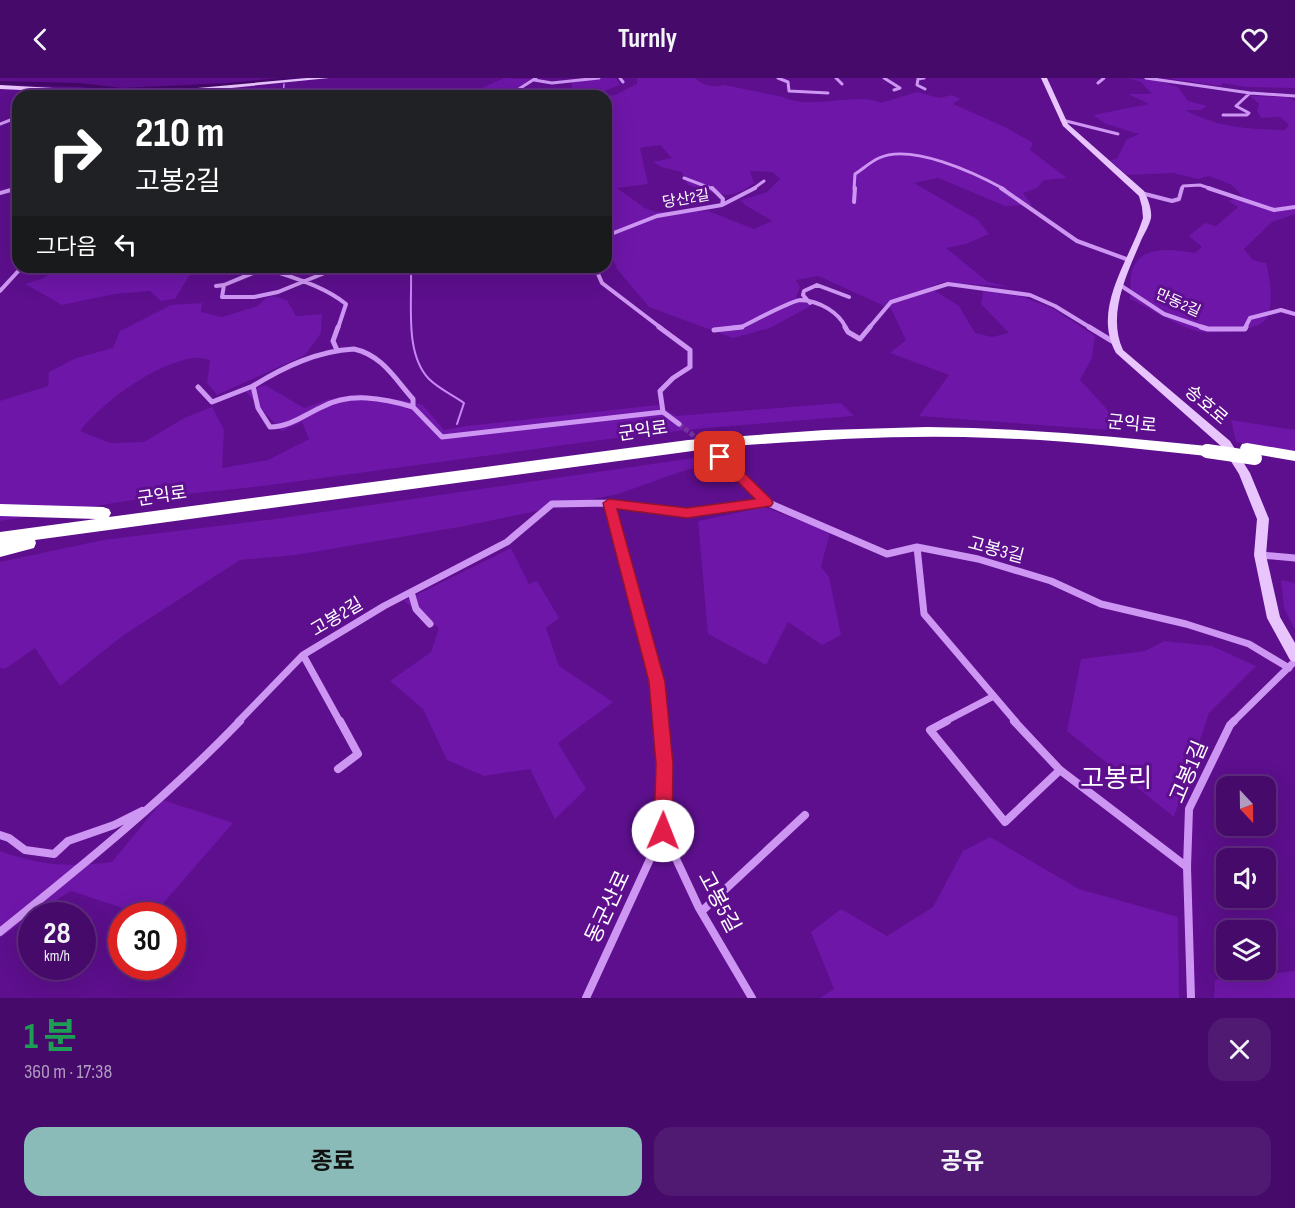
<!DOCTYPE html>
<html lang="ko">
<meta charset="utf-8">
<style>
body{margin:0;font-family:"Sofia Sans Condensed","Noto Sans KR",sans-serif;background:#501972;color:#f1f3f6;height:100vh;display:flex;flex-direction:column;font-size:22px;white-space:nowrap}
*{box-sizing:border-box;margin:0}
p{font-size:20px;color:#b09bc1}
.icon{flex:none;width:33px;height:33px;fill:none;stroke:currentColor;stroke-width:2;stroke-linecap:round;stroke-linejoin:round}
.map{position:relative;height:920px;overflow:hidden}
.details{display:flex;flex-direction:column;background:#460b6a;flex:1}
.details>*{flex:none}
.hud{position:absolute;left:12px;top:12px;width:600px;height:183px;border-radius:18px;box-shadow:0 6px 24px #0002,0 0 0 2px #5e2b7e;background:#202124;color:#fff;overflow:hidden}
.needle{width:39px;rotate:158deg}
.fabs{position:absolute;left:1216px;top:698px;display:grid;gap:12px}
.fabs a{display:grid;place-items:center;width:60px;height:60px;border-radius:12px;background:#460b6a;box-shadow:0 6px 24px #0002,0 0 0 2px #5e2b7e;font-size:30px}
.speed{position:absolute;left:18px;top:824px;display:flex;gap:12px;font-size:30px;font-weight:700;text-align:center}
.speed>*{display:grid;place-content:center;width:78px;height:78px;border-radius:50%;background:#460b6a;box-shadow:0 6px 24px #0002,0 0 0 2px #5e2b7e;line-height:1}
.speed small{font-size:15px;font-weight:400}
.speed .limit{border:9px solid #d22;background:#fff;color:#111}
.pin{position:absolute;display:grid;place-items:center;width:51px;height:51px;color:#fff;margin:-26px;border-radius:12px;box-shadow:0 3px 9px #0006}
.me{position:absolute;width:66px;margin:-33px;rotate:1deg;stroke-linejoin:round;filter:drop-shadow(0 0 4px #0008)}
.turn{display:flex;align-items:center;gap:21px;height:126px;padding:0 24px;font-size:27px}
.turn .icon{width:78px;height:78px;stroke-width:2.5}
.turn b{display:block;font-size:42px;line-height:51px}
.then{display:flex;align-items:center;height:57px;padding:0 24px;background:#0003;gap:12px;font-size:22px}
.round{display:grid;place-items:center;flex:none;width:63px;height:63px;border-radius:18px;background:#501972}
.headline{display:flex;align-items:center;justify-content:space-between;height:102px;padding:0 24px}
h1{font-size:36px;font-weight:700;line-height:45px;color:#1e9e55}
.primary-button{display:flex;gap:12px;margin-top:auto;padding:12px 24px}
.primary-button a{flex:1;height:69px;border-radius:18px;background:#8bbbb9;color:#111;font-size:24px;font-weight:700;line-height:69px;text-align:center}
.primary-button a+a{background:#501972;color:#f1f3f6}
header{display:flex;justify-content:space-between;align-items:center;height:78px;padding:0 24px;background:#460b6a;font-size:27px;font-weight:700}
.map>svg:first-child{display:block}
.green{fill:#6e16a8;fill-rule:evenodd}
.lines{fill:none;stroke-linecap:round;stroke-linejoin:round}
.stream-far1{stroke:#c987f7;stroke-width:1.5}
.stream{stroke:#c987f7;stroke-width:2}
.canal{fill:#440868;fill-rule:evenodd}
.street-tunnel{stroke:#75339e;stroke-width:5;stroke-dasharray:5 2;stroke-linecap:butt}
.street-far4{stroke:#ce96f3;stroke-width:3}
.street-far3{stroke:#ce96f3;stroke-width:4}
.street-far2{stroke:#ce96f3;stroke-width:5}
.street-far1{stroke:#ce96f3;stroke-width:7}
.street{stroke:#ce96f3;stroke-width:8}
.secondary{fill:#e8c5fd;fill-rule:evenodd}
.highway{fill:#fff;fill-rule:evenodd}
.highway-bridge{stroke:#fff;stroke-width:14}
.route{fill:#e11d48;stroke:#92132f;stroke-width:1.5}
.labels{text-anchor:middle;dominant-baseline:central;stroke-width:6;stroke-linejoin:round;paint-order:stroke}
.far-street-label{font-size:15px;fill:#fff;stroke:#5d0f8d}
.street-label{font-size:18px;fill:#fff;stroke:#5d0f8d}
.near-street-label{font-size:21px;fill:#fff;stroke:#5d0f8d}
.near-quarter-label{font-size:26px;fill:#fff;stroke:#5d0f8d}
</style>
<header><svg class="icon" aria-label="back" viewBox="0 0 24 24"><path d="M15 5l-7 7 7 7"/></svg>Turnly<svg class="icon" aria-label="heart" viewBox="0 0 24 24"><path d="M12 20l-8-8c-3-5 5-10 8-4 3-6 11-1 8 4z"/></svg></header>
<div class="map">
<svg width="1295" height="920" viewBox="0 0 1295 920">
<rect width="100%" height="100%" fill="#5d0f8d"/>
<path class="green" d="M 504,0 L 531,1 L 506,18 L 474,18 L 482,10 Z
M 597,0 L 616,0 L 620,7 L 604,13 L 604,18 L 571,18 L 572,3 Z
M 637,0 L 695,0 C 703,8 714,10 725,7 L 783,19 C 812,33 854,13 881,25 L 917,14 L 939,20 L 952,17 L 960,21 L 953,26 L 1005,49 L 1033,65 L 1030,72 L 1067,100 L 1044,102 L 1037,110 L 1023,115 L 1032,127 L 1005,128 L 938,100 L 914,105 L 978,142 L 989,156 L 966,166 L 946,170 L 988,204 L 1010,209 L 943,204 L 929,209 L 959,228 L 975,255 L 992,259 L 1009,255 L 981,226 L 983,213 L 1023,219 L 1052,230 L 1095,258 L 1092,280 L 1080,302 L 1105,329 L 1123,353 L 919,338 L 949,297 L 890,275 L 906,262 L 891,231 L 818,198 L 796,202 L 800,209 L 796,219 L 811,228 L 770,250 L 733,260 L 649,229 L 617,191 L 612,179 L 611,170 L 606,169 L 606,18 L 615,17 L 637,6 ZM 660,67 L 672,80 L 653,84 L 661,89 L 682,94 L 688,107 C 716,115 729,125 754,105 L 750,93 L 773,94 L 780,101 L 767,114 L 741,122 L 745,127 L 772,143 L 754,151 L 708,133 L 656,134 L 645,130 L 617,110 L 648,106 L 640,70 Z
M 1129,0 L 1156,2 L 1178,9 L 1188,23 L 1207,28 L 1201,32 L 1185,32 C 1219,50 1247,51 1285,52 L 1289,47 L 1280,39 L 1261,40 L 1257,33 L 1259,26 L 1250,18 L 1287,19 L 1295,23 L 1295,136 L 1272,144 L 1244,171 L 1253,182 L 1266,185 C 1270,200 1274,224 1267,240 C 1260,253 1210,257 1197,253 C 1177,248 1149,230 1130,221 C 1131,211 1129,196 1134,188 C 1145,166 1176,172 1195,175 L 1202,169 L 1189,158 L 1205,145 L 1216,148 L 1238,129 L 1228,123 L 1242,118 L 1232,107 L 1209,98 L 1198,101 L 1173,95 L 1127,97 L 1110,82 L 1117,81 L 1126,62 L 1139,56 L 1106,46 L 1093,37 L 1149,26 L 1128,16 L 1152,16 L 1141,4 Z
M 1166,0 L 1295,0 L 1295,10 L 1245,9 L 1222,5 L 1221,8 Z
M 61,189 L 209,189 L 189,198 L 175,221 L 161,223 L 150,213 L 114,216 L 62,227 L 25,206 L 44,200 Z
M 274,218 L 287,222 L 296,238 L 322,236 L 321,255 L 305,277 L 217,317 L 207,305 L 210,282 C 205,281 198,279 192,280 C 153,287 104,323 80,353 L 110,365 L 144,364 L 184,340 L 212,329 L 224,352 L 222,390 L 268,382 L 309,361 L 302,344 L 282,353 L 246,314 L 265,307 L 304,330 L 330,321 L 358,316 L 407,323 L 423,327 L 444,352 L 466,348 L 657,327 L 676,338 L 841,325 L 854,338 L 707,350 L 623,359 L 263,408 L 140,421 L 0,443 L 0,323 L 48,308 L 49,294 L 76,280 L 113,270 L 120,253 L 171,227 L 202,225 L 201,234 L 222,239 L 258,228 L 266,220 Z
M 1231,342 L 1295,352 L 1295,373 L 1236,364 Z
M 707,378 L 719,384 L 683,393 L 618,416 L 465,448 L 296,477 L 240,482 L 121,559 L 60,608 L 35,570 L 5,591 L 0,590 L 0,484 L 103,462 L 275,441 Z
M 764,429 L 830,454 L 821,489 L 829,499 L 841,557 L 822,567 L 788,544 L 766,587 L 708,556 L 698,443 Z
M 511,470 L 529,506 L 537,503 L 559,540 L 546,550 L 559,588 L 613,624 L 558,665 L 586,711 L 555,741 L 530,691 L 484,698 L 447,682 L 423,631 L 390,603 L 431,574 L 439,550 L 404,523 Z
M 1281,502 L 1295,505 L 1295,552 L 1284,530 Z
M 1164,563 L 1212,568 L 1256,588 L 1209,635 L 1174,739 L 1067,653 L 1081,581 L 1145,573 Z
M 163,722 L 233,745 L 153,837 L 144,837 L 71,813 L 32,837 L 0,860 L 0,773 C 42,788 68,789 112,784 Z
M 990,759 L 1079,811 L 1178,839 L 1179,920 L 820,920 L 834,911 L 811,854 L 841,831 L 887,858 L 933,829 L 963,773 Z
M 1295,893 L 1295,920 L 1214,920 L 1215,902 Z"/>
<g class="lines">
<path class="stream-far1" d="M 283,18 L 284,6"/>
<path class="stream" d="M 411,196 C 412,228 405,276 429,301 C 439,311 453,317 464,325 L 457,346"/>
<path class="canal" d="M 280,0 L 298,0 L 227,9 L 122,14 L 80,9 L 0,7 L 0,3 L 80,5 L 122,10 L 227,5 Z"/>
<path class="street-tunnel" d="M 679,346 L 704,366"/>
<path class="street-far4" d="M 620,0 L 623,4
M 778,0 L 788,4 L 789,13 L 828,15
M 836,0 L 842,6
M 884,0 L 900,10 L 894,12
M 924,0 L 918,1 L 917,7 L 925,11
M 1146,0 L 1250,15 L 1295,18
M 534,2 L 552,5 L 599,0
M 1098,5 L 1104,0
M 64,18 L 76,13
M 508,18 L 536,0
M 1223,37 L 1247,37 L 1249,35 L 1236,28 L 1250,15
M 1062,42 L 1118,56
M 0,46 L 18,39
M 684,100 L 713,111
M 14,111 L 18,110
M 753,111 L 764,103
M 854,111 L 855,96 C 863,91 870,84 879,80 C 911,65 975,95 1004,111
M 1182,111 L 1183,108 L 1200,107 L 1212,111"/>
<path class="street-far3" d="M 1001,110 L 1077,163 L 1129,182
M 1208,110 L 1274,132 L 1295,129
M 0,115 L 18,110
M 1141,115 L 1172,123 L 1179,121 L 1182,110
M 854,124 L 855,110
M 722,127 L 755,110
M 606,158 L 657,138 L 722,127 L 723,121 L 712,110
M 595,189 L 602,205 L 661,250
M 224,207 L 222,219 L 254,219 L 278,214 L 327,194 L 359,189
M 1120,207 L 1164,236 L 1205,250
M 216,208 L 224,207 L 265,190 C 293,200 322,207 346,226 L 338,250
M 0,213 L 22,189
M 810,225 L 803,217 L 804,213 L 817,207 L 849,219
M 731,250 L 741,249 C 752,244 792,222 801,222 C 819,223 839,234 846,250
M 869,250 L 891,224 L 948,206 L 1030,217 L 1055,228 L 1091,250
M 1245,250 L 1250,240 L 1281,232 L 1295,236"/>
<path class="street-far2" d="M 659,249 L 690,272 L 690,289 L 673,300 L 660,313 L 663,334 L 679,346
M 845,249 L 848,254 L 860,261 L 870,249
M 1089,249 L 1112,263
M 1201,249 L 1208,251 L 1245,251 L 1246,249
M 714,252 L 742,249
M 354,271 C 382,277 395,301 413,321 L 413,329 C 383,320 350,314 322,329 C 304,337 290,349 270,349 L 258,330 L 253,308 C 284,289 317,273 354,271 Z
M 337,272 L 333,263 L 338,249
M 198,309 L 212,324 L 253,308
M 413,329 L 442,359 L 663,334
M 711,372 L 730,387 L 766,425"/>
<path class="street-far1" d="M 764,423 L 887,476 L 917,469 L 978,481 L 1051,503 L 1101,526 L 1186,546 L 1249,566 L 1289,590
M 609,425 L 657,604 L 661,644
M 917,469 L 924,536 L 1016,644
M 1260,477 L 1295,480
M 411,514 L 416,531 L 430,546
M 303,577 L 340,644
M 238,644 L 303,577 L 384,528 L 507,464 L 552,426 L 609,425 L 687,435 L 766,425
M 944,644 L 992,619
M 1233,644 L 1295,583"/>
<path class="street" d="M 661,643 L 665,686 L 663,753 L 699,830 L 752,920
M 947,643 L 930,652 L 1005,744 L 1060,692
M 1014,643 L 1060,692 L 1187,789
M 338,691 L 358,676 L 340,643
M 0,757 L 9,760 L 25,772 L 54,776 L 68,763 L 114,747 L 142,733
M 702,833 L 805,737
M 0,854 C 83,787 166,720 240,643
M 586,920 L 663,753
M 1191,920 L 1187,789 L 1189,731 L 1230,647 L 1234,643"/>
<path class="secondary" d="M 307,0 L 329,0 L 151,18 L 0,11 L 0,7 L 142,15 Z
M 1041,0 L 1047,0 L 1068,46 L 1144,113 C 1148,121 1152,131 1151,140 C 1149,149 1143,157 1140,165 C 1126,198 1107,237 1123,272 L 1230,363 L 1250,395 L 1269,441 L 1266,477 L 1280,539 L 1295,565 L 1295,584 L 1290,582 L 1267,540 L 1254,477 L 1257,441 L 1239,396 L 1222,369 L 1116,275 C 1091,230 1130,182 1143,140 L 1142,129 L 1139,118 L 1063,48 Z"/>
<path class="highway" d="M 927,349 C 1021,350 1113,358 1207,368 L 1214,373 L 1207,378 C 1136,371 1066,362 994,360 C 903,356 813,362 722,369 L 35,462 L 36,465 L 34,470 L 0,479 L 0,454 L 96,441 L 0,438 L 0,426 L 103,429 L 109,431 L 111,435 L 109,439 L 688,362 L 825,352 Z
M 1247,365 L 1295,373 L 1295,383 L 1242,374 L 1240,370 L 1242,366 Z"/>
<path class="highway-bridge" d="M 1207,373 L 1255,380"/>
</g>
<path class="route" d="M 720,375 L 725,376 L 771,421 L 773,425 L 771,428 L 687,440 L 617,431 L 665,604 L 673,686 L 672,753 L 670,760 L 663,762 L 657,760 L 654,753 L 656,686 L 649,604 L 603,425 L 609,421 L 687,430 L 755,421 L 716,382 L 714,379 Z"/>
<g class="labels">
<g class="far-street-label">
<text transform="translate(686 121) rotate(-10)">당산2길</text>
<text transform="translate(1178 225) rotate(24)">만동2길</text>
</g>
<g class="street-label">
<text transform="translate(1206 327) rotate(41)">송호로</text>
<text transform="translate(1132 346) rotate(5)">군익로</text>
<text transform="translate(643 353) rotate(-8)">군익로</text>
<text transform="translate(162 418) rotate(-8)">군익로</text>
<text transform="translate(996 472) rotate(15)">고봉3길</text>
<text transform="translate(337 539) rotate(-31)">고봉2길</text>
</g>
<g class="near-street-label">
<text transform="translate(1189 694) rotate(-67)">고봉1길</text>
<text transform="translate(719 824) rotate(62)">고봉5길</text>
<text transform="translate(608 829) rotate(-65)">동군산로</text>
</g>
<g class="near-quarter-label">
<text x="1116" y="701">고봉리</text>
</g>
</g>
</svg>
<div class="fabs">
<a><svg class="needle" viewBox="-14 -14 28 28"><path d="M0-13l5 13h-10z" fill="#e53935"/><path d="M0 13l5-13h-10z" fill="#b09bc1"/></svg></a>
<a><svg class="icon" aria-label="sound" viewBox="0 0 24 24"><path d="M4 9h4l5-4v14l-5-4H4zM17 9q2 3 0 6"/></svg></a>
<a><svg class="icon" aria-label="layers" viewBox="0 0 24 24"><path d="M12 4l9 5-9 5-9-5zM3 14l9 5 9-5"/></svg></a>
</div>
<div class="speed"><div>28<small>km/h</small></div><div class="limit">30</div></div>
<div class="pin" style="left:720px;top:379px;background:#d93025"><svg class="icon" aria-label="arrive" viewBox="0 0 24 24"><path d="M6 21V4h12l-3 4 3 4H6"/></svg></div>
<svg class="me" style="left:663px;top:753px" viewBox="-20 -20 40 40"><circle r="19" fill="#fff"/><path d="M0-13L10 11 0 6-10 11z" fill="#e11d48"/></svg>
<div class="hud">
<div class="turn"><svg class="icon" aria-label="right" viewBox="0 0 24 24"><path d="M7 20v-9h11M14 6l5 5-5 5"/></svg><div><b>210 m</b>고봉2길</div></div>
<div class="then">그다음<svg class="icon" aria-label="left" viewBox="0 0 24 24"><path d="M17 20v-9H6M10 6l-5 5 5 5"/></svg></div>
</div>
</div>
<section class="details">
<div class="headline"><div><h1>1 분</h1><p>360 m · 17:38</p></div><a class="round"><svg class="icon" aria-label="close" viewBox="0 0 24 24"><path d="M6 6l12 12M18 6L6 18"/></svg></a></div>
<div class="primary-button"><a>종료</a><a>공유</a></div>
</section>
